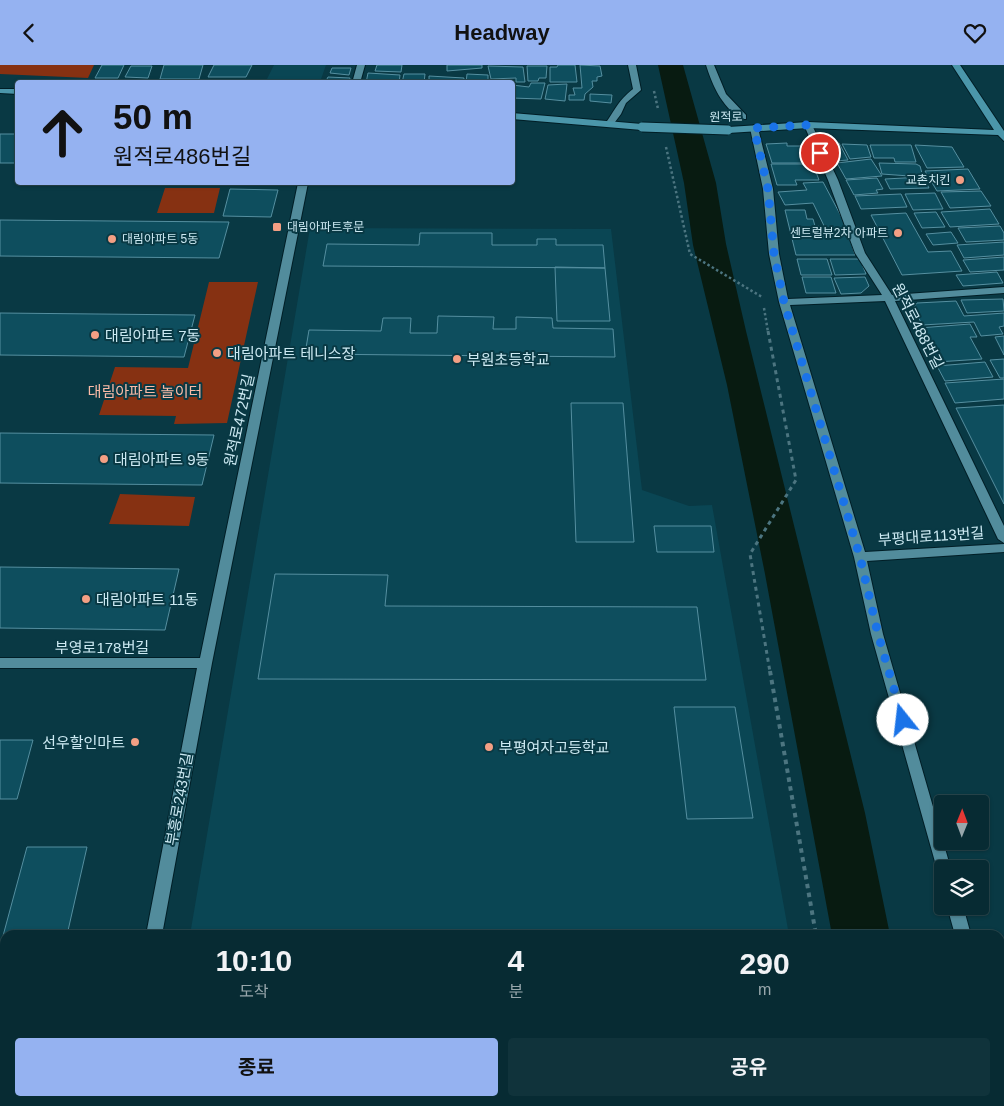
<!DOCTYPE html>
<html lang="ko">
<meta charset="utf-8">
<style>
body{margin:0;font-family:Arial,"Noto Sans KR",sans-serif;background:#10333b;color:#f1f3f6;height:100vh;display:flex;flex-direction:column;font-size:19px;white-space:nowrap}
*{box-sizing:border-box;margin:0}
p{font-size:16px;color:#98a7ac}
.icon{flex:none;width:28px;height:28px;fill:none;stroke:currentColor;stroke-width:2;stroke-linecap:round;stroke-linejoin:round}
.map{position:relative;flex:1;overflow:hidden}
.panel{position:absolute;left:0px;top:865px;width:1005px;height:176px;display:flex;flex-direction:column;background:#072b33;border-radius:15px 15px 0 0;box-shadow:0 1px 4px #0004,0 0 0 1px #28474e}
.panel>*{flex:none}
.banner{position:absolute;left:15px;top:15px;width:500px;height:105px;border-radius:5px;box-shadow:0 1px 4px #0004,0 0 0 1px #28474e;background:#95b2f1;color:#111;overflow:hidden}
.needle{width:32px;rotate:1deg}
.controls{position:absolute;left:934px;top:730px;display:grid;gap:10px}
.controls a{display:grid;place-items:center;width:55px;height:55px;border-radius:5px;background:#072b33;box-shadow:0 1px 4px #0004,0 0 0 1px #28474e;font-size:25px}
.pin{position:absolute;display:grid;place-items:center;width:42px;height:42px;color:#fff;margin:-21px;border:2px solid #fff;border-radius:50%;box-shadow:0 1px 5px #0007}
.me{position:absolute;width:55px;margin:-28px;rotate:344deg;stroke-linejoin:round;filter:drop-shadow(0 0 4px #0008)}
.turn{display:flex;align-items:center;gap:18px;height:105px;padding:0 15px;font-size:22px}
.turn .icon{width:65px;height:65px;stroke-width:2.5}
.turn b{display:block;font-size:35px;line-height:42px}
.eta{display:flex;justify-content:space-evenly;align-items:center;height:85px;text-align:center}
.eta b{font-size:30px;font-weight:700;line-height:35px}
.primary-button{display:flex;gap:10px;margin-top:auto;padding:10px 15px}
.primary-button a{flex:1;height:58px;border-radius:5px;background:#95b2f1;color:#111;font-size:20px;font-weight:700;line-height:58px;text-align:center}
.primary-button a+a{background:#10333b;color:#f1f3f6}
header{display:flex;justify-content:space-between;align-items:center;height:65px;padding:0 15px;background:#95b2f1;color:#111;font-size:22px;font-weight:700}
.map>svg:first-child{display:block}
.built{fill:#0a4654}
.green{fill:#863112}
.water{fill:#081b11}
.building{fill:#0e4e5e;stroke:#558fa0}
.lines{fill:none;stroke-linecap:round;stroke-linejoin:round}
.service-casing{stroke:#001e26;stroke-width:2}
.minor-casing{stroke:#001e26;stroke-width:2}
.secondary-casing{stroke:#001e26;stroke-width:2}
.path-far2{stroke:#4c7580;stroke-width:2.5;stroke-dasharray:2.5 2.5;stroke-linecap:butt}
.path-far1{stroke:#4c7580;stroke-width:3;stroke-dasharray:4 4;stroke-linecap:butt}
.path{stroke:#4c7580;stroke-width:4;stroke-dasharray:4.5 4.5;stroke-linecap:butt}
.service{fill:#528c9c;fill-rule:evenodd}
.minor{fill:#528c9c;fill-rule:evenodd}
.secondary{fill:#4b96aa;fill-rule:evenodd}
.secondary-bridge-casing{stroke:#001e26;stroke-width:11;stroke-linecap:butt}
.secondary-bridge{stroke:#4b96aa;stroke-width:9}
.route{stroke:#1a73e8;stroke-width:9;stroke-dasharray:0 16.2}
.poi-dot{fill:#f39f84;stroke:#093944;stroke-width:2}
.labels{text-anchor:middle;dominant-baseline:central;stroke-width:4;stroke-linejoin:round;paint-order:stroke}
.far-street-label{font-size:12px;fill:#cce9f2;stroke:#093944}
.far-poi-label{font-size:12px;fill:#cce9f2;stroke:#093944;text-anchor:end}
.street-label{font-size:15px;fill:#cce9f2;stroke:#093944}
.poi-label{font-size:15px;fill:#cce9f2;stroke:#093944;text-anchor:start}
.park-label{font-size:15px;fill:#fbbba7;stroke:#093944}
</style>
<header><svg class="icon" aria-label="back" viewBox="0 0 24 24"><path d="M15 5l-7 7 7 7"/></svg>Headway<svg class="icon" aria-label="heart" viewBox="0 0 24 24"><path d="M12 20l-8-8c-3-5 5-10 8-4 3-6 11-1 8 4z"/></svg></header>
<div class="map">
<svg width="1004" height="1041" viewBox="0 0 1004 1041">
<rect width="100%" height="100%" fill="#093944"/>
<path class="built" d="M 274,0 L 326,0 L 320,17 L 267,14 Z
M 310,163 L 611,164 L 642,425 L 689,441 L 712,440 L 789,870 L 190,870 Z
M 161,1036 L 818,1036 L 819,1041 L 161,1041 Z"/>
<path class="green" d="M 0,0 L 94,0 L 88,13 L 0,9 Z
M 165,123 L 220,123 L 214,148 L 157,148 Z
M 209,217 L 258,217 L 227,358 L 174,359 L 176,351 L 99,350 L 115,302 L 188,303 Z
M 120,429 L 195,432 L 189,461 L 109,459 Z"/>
<path class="water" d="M 658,0 L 683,0 L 716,118 L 726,179 L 746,266 L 865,748 L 890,870 L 832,870 L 765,509 L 727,320 L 693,180 L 684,118 Z
M 862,1036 L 924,1036 L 925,1041 L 863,1041 Z"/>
<path class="building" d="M 102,0 L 124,0 L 118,13 L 95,13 Z
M 164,0 L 203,0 L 199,14 L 160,14 Z
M 214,0 L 252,0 L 246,12 L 208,12 Z
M 377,0 L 402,0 L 401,7 L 375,6 Z
M 447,0 L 482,0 L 482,3 L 447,6 Z
M 558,0 L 575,0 L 577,17 L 550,17 L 550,2 L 557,2 Z
M 580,0 L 600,1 L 602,11 L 597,12 L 597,16 L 592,16 L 593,22 L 585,29 L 584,35 L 569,35 L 569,30 L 575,30 L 573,23 L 582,23 Z
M 131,1 L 152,1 L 148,13 L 125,12 Z
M 488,1 L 523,2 L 525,17 L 516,17 L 516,13 L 491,14 Z
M 527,1 L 547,1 L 546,13 L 539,13 L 538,16 L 528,16 Z
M 332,3 L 351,3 L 349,10 L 330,8 Z
M 368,8 L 400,10 L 399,18 L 366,18 Z
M 404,9 L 425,9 L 424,18 L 402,18 Z
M 467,9 L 488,10 L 488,18 L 466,18 Z
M 429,11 L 464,13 L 463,18 L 429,18 Z
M 328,12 L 350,13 L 349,18 L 325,18 Z
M 531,18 L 545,18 L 541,34 L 512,33 L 512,20 L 529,22 Z
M 567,19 L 565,36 L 545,34 L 548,20 Z
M 590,29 L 612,30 L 611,38 L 590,36 Z
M 0,69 L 18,69 L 18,98 L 0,98 Z
M 787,78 L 787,81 L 803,81 L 812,98 L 772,98 L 766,79 Z
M 839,78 L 848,95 L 835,96 L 827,79 Z
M 842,79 L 867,80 L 871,92 L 850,94 Z
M 870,80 L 911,80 L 916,97 L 895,97 L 894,93 L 874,93 Z
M 915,80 L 952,82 L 964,102 L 927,103 Z
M 871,94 L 882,111 L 846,114 L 837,98 Z
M 879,98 L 916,99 L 920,101 L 923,112 L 882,109 Z
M 771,99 L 813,99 L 819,115 L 795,115 L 797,120 L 777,120 Z
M 968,104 L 980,124 L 937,126 L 925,106 Z
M 923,112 L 929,123 L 890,124 L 885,114 Z
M 877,113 L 883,124 L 876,125 L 878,128 L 854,130 L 846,115 Z
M 823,117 L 850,168 L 828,169 L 813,138 L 785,140 L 778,127 L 807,125 L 803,118 Z
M 230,124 L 278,125 L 271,152 L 223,151 Z
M 981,126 L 991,141 L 950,143 L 941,127 Z
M 935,128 L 943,144 L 913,145 L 905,129 Z
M 901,129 L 907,142 L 861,144 L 855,131 Z
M 990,144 L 999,159 L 950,162 L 941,147 Z
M 785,145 L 805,145 L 807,154 L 813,154 L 815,161 L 819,161 L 822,172 L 849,171 L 855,190 L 796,190 Z
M 936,147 L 945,162 L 922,163 L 914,148 Z
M 906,148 L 928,187 L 951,186 L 962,206 L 902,210 L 871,150 Z
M 0,155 L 229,157 L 219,193 L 0,191 Z
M 1000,161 L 1004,168 L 1004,175 L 966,177 L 958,163 Z
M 951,167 L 958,178 L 933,180 L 926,169 Z
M 420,168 L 492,168 L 492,180 L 537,180 L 537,174 L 556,174 L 556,180 L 603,180 L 605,203 L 323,201 L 327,179 L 419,180 Z
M 1004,177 L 1004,190 L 964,193 L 957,180 Z
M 1004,192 L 1004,205 L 970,207 L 963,195 Z
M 797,194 L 827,194 L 832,210 L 801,210 Z
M 830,194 L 860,194 L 866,209 L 835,210 Z
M 555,202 L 605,203 L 610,256 L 557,256 Z
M 997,207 L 1003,218 L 963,221 L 956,210 Z
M 802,212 L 831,212 L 836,228 L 806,228 Z
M 865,212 L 869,221 L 861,228 L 841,229 L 834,213 Z
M 1003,234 L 1004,246 L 967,248 L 961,235 Z
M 956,236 L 964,251 L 1004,248 L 1004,261 L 999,262 L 1003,269 L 981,271 L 974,257 L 922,260 L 914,242 L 917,238 Z
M 0,248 L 195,250 L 184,292 L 0,290 Z
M 438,251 L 494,252 L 493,264 L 516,264 L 516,252 L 552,253 L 553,263 L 613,264 L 615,292 L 305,289 L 309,265 L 381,266 L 383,253 L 411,253 L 410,268 L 437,268 Z
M 970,259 L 977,272 L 970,272 L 982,294 L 937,297 L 919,263 Z
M 1004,271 L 1004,290 L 995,272 Z
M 1004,294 L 1004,313 L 1000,313 L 990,295 Z
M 985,297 L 993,312 L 945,316 L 937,301 Z
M 1004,314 L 1004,334 L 955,338 L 945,318 Z
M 571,338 L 623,338 L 634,477 L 576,477 Z
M 1004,340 L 1004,439 L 956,343 Z
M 0,368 L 214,370 L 202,420 L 0,418 Z
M 654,461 L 711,461 L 714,487 L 657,487 Z
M 0,502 L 179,504 L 165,565 L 0,563 Z
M 275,509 L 388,510 L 385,541 L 697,542 L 706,615 L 258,614 Z
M 674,642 L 735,642 L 753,753 L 687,754 Z
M 0,675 L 33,675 L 17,734 L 0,734 Z
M 27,782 L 87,782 L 67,870 L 5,870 L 5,922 L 0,922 L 0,882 Z"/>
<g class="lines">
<defs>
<path id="service" d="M 357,0 L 365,0 L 360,18 L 352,18 Z
M 628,0 L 636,0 L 641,25 L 626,38 L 621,49 L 612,61 L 606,61 L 605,59 C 616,44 617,37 633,24 Z
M 706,0 L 714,0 L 726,29 L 746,50 L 746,54 L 740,54 C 721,39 713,22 706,0 Z
M 808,57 L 812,60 L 838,115 L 865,188 L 892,230 L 1004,222 L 1004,228 L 895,236 L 1004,461 L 1004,478 L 998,474 L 885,236 L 790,240 L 865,487 L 1004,479 L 1004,487 L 867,496 L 883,569 L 951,804 L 942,804 L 942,810 L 939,809 L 937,804 L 871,569 L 854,492 L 779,237 L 769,189 L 763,124 L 750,63 L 754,60 L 758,63 L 773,124 L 779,189 L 788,234 L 882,230 L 855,188 L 828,115 L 804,60 Z
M 947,841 L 963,841 L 971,870 L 955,870 Z
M 1000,997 L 1004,998 L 1004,1028 L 1000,1027 Z"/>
<path id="minor" d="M 298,118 L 308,118 L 212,598 L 162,870 L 146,870 L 197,603 L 0,603 L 0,593 L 200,593 Z
M 115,1036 L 131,1036 L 131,1041 L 115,1041 Z"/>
<path id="secondary" d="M 952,0 L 960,0 L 1004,66 L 1004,76 L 998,70 L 808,63 L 728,68 L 724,65 L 728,62 L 808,57 L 994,65 Z
M 0,24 L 18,24 L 18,29 L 0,28 Z
M 512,48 L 642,59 L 646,62 L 642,65 L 512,54 Z"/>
</defs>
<use href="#service" class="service-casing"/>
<use href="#minor" class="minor-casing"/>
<use href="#secondary" class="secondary-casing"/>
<path class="path-far2" d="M 654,26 L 658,44
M 666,82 L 690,189 L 762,232
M 764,243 L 768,267"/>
<path class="path-far1" d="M 768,266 L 796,415 L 750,489 L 770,607"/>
<path class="path" d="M 770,606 L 816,870
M 844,1036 L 845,1041"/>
<use href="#service" class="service"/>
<use href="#minor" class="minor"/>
<use href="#secondary" class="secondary"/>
<defs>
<path id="secondary-bridge" d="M 642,62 L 728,65"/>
</defs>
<use href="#secondary-bridge" class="secondary-bridge-casing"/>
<use href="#secondary-bridge" class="secondary-bridge"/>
</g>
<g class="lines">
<path class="route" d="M 820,88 L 808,60 L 754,63 L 768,124 L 774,189 L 784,237 L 860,492 L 878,569 L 903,655"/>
</g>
<g class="poi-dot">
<circle cx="960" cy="115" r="5"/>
<rect x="272" y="157" width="10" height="10" rx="2.5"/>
<circle cx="898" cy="168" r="5"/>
<circle cx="112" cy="174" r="5"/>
<circle cx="95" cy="270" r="5"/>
<circle cx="217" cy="288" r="5"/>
<circle cx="457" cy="294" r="5"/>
<circle cx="104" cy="394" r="5"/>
<circle cx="86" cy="534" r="5"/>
<circle cx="135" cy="677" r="5"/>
<circle cx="489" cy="682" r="5"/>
</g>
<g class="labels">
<g class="far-street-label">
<text transform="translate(726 52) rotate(-1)">원적로</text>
</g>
<g class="far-poi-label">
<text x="950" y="115">교촌치킨</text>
<text x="287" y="162" text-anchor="start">대림아파트후문</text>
<text x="888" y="168">센트럴뷰2차 아파트</text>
<text x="122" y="174" text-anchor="start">대림아파트 5동</text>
</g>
<g class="street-label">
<text transform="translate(918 261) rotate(63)">원적로488번길</text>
<text transform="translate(239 355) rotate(-78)">원적로472번길</text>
<text transform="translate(931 471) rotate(-4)">부평대로113번길</text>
<text x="102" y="582">부영로178번길</text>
<text transform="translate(179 734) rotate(-80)">부흥로243번길</text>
</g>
<g class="poi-label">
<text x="105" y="270">대림아파트 7동</text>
<text x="227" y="288">대림아파트 테니스장</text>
<text x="467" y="294">부원초등학교</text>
<text x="114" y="394">대림아파트 9동</text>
<text x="96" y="534">대림아파트 11동</text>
<text x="125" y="677" text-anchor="end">선우할인마트</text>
<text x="499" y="682">부평여자고등학교</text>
</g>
<g class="park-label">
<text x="145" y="326">대림아파트 놀이터</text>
</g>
</g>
</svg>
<div class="controls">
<a><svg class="needle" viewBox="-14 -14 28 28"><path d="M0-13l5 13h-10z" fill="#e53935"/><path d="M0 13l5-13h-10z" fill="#98a7ac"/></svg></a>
<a><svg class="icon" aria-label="layers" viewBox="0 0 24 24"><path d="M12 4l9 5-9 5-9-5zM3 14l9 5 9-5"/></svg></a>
</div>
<div class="pin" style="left:820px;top:88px;background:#d93025"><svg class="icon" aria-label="arrive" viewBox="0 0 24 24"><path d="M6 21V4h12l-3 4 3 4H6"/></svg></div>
<svg class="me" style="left:903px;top:655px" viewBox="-20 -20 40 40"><circle r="19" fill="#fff"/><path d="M0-13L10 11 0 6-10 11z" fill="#1a73e8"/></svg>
<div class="banner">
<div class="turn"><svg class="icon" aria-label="ahead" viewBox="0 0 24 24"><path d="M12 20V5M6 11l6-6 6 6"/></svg><div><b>50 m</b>원적로486번길</div></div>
</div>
<section class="panel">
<div class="eta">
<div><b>10:10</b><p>도착</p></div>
<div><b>4</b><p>분</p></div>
<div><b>290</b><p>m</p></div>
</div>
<div class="primary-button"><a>종료</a><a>공유</a></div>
</section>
</div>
